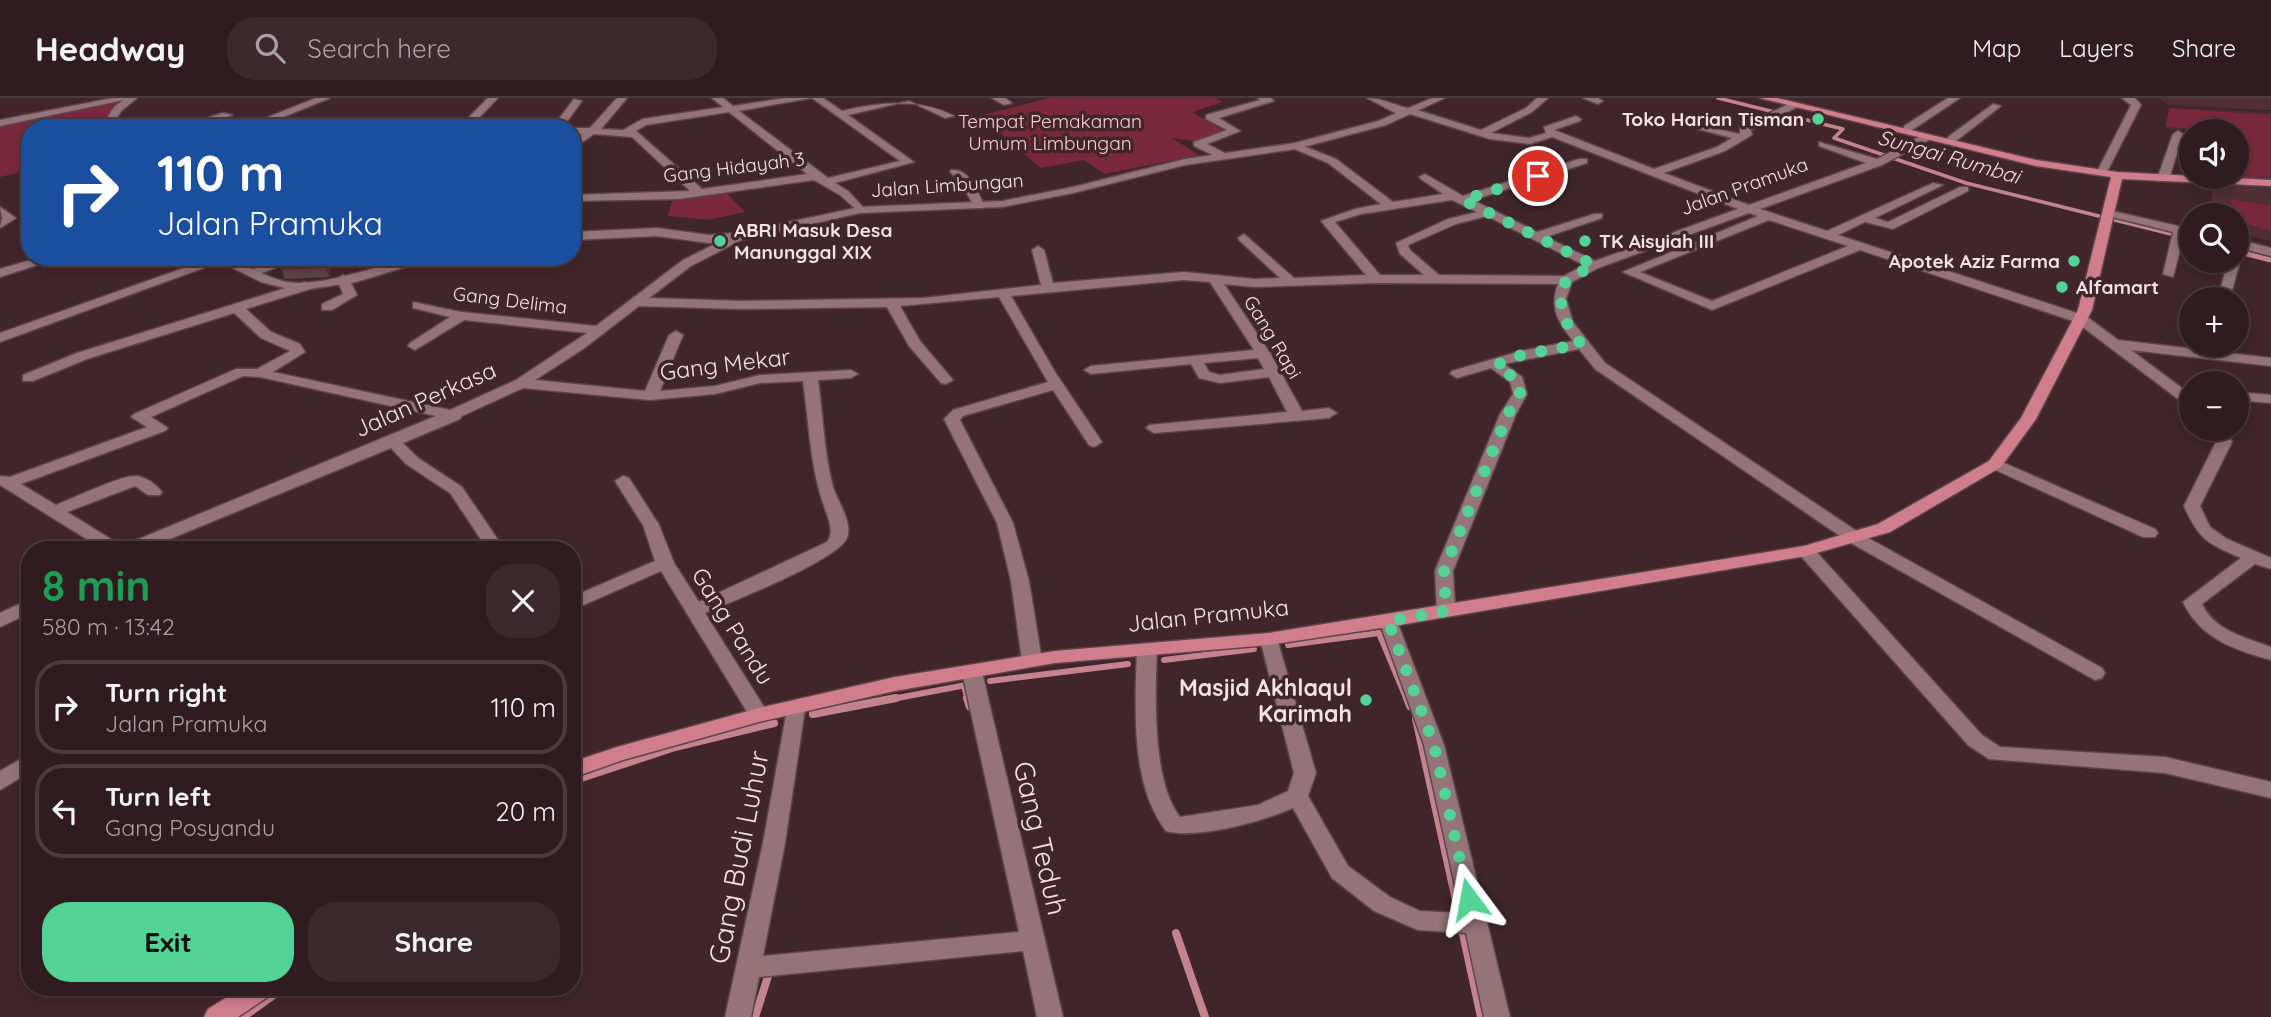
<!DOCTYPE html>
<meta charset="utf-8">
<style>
body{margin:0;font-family:Quicksand,sans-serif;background:#3c292d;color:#f1f3f6;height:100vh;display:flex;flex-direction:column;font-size:26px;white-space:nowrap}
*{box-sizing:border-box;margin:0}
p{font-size:23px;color:#a8a1a5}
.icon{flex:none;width:38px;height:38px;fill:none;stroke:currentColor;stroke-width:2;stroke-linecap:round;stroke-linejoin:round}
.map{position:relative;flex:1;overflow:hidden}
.sheet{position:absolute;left:21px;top:443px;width:560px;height:455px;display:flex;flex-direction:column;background:#301c20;border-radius:28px;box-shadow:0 4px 10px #0003,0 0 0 2px #4b3a3e}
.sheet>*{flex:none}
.guide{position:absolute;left:21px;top:21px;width:560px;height:147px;border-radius:28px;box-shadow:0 4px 10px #0003,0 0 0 2px #4b3a3e;background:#1a4fa0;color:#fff;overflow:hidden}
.fabs{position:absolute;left:2179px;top:21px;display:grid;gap:14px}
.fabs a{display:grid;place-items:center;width:70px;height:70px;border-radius:50%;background:#301c20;box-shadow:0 4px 10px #0003,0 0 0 2px #4b3a3e;font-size:35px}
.pin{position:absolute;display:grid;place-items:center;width:60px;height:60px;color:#fff;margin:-30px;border:4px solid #fff;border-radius:50%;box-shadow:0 2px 7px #0007}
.me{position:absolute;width:77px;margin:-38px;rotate:347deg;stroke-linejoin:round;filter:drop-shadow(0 0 5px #0008)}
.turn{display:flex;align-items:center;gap:24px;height:147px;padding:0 21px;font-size:32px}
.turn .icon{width:91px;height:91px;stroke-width:2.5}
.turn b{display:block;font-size:49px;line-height:60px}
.round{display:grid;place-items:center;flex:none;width:74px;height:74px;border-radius:28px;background:#3c292d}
.overview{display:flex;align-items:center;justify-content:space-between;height:119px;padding:0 21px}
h1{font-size:42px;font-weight:800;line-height:52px;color:#1e9e55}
.cta{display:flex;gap:14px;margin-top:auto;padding:14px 21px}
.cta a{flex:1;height:80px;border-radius:28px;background:#53d396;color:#111;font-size:28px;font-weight:800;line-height:80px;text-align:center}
.cta a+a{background:#3c292d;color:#f1f3f6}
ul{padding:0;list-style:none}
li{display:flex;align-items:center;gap:21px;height:94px;margin:0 14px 10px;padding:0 7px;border:4px solid #4b3a3e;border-radius:28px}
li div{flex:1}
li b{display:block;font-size:26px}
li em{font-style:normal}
header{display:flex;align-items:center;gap:42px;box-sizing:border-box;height:98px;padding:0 35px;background:#301c20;border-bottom:2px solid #4b3a3e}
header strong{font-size:33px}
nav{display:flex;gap:38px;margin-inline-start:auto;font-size:24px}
.search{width:490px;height:63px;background:#3c292d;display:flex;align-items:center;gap:18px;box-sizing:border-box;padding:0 24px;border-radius:28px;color:#a8a1a5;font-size:26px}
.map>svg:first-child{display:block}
.built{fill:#4f2f34}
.green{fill:#79293b}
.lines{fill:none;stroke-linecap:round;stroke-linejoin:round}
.stream-far3{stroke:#c4838f;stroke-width:3.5}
.stream-far2{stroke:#c4838f;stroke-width:5}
.stream-far1{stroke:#c4838f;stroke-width:6}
.stream{stroke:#c4838f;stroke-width:8}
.minor-casing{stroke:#5c4549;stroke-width:3}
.tertiary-casing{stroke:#5c4549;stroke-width:3}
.primary-casing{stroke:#5c4549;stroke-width:3}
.minor{fill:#947478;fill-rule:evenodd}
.tertiary{fill:#947478;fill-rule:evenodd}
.primary{fill:#d07e8c;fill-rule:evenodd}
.wall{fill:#5e4447}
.shaded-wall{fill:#4c373a}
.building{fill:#6d4f53;stroke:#4c373a;stroke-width:2}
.route{stroke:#53d396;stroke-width:12;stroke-dasharray:0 21.6}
.poi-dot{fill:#53d396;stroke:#40262a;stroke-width:2.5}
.labels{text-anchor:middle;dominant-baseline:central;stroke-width:7;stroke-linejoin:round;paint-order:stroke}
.far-poi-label{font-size:19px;font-weight:bold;fill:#f4e2e4;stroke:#40262a;text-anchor:start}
.far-park-label{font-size:19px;fill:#fccad1;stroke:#40262a}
.far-street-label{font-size:19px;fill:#f4e2e4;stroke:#40262a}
.far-water-label{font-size:21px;font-style:italic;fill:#f1d8db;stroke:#40262a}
.street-label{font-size:23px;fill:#f4e2e4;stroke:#40262a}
.poi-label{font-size:23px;font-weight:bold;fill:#f4e2e4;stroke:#40262a;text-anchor:end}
.near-street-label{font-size:28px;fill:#f4e2e4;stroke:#40262a}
</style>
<header>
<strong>Headway</strong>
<div class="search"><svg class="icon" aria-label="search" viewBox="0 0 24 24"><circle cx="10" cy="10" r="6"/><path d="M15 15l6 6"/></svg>Search here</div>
<nav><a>Map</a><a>Layers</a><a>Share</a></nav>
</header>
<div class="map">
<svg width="2271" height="919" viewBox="0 0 2271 919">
<rect width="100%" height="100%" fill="#40262a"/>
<path class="built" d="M 2159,0 L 2271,0 L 2271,12 L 2168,7 Z
M 2170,10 L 2271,15 L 2271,143 L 2237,135 L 2236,117 L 2212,117 L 2212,79 L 2236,79 L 2236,33 L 2168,31 Z"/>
<path class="green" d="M 1049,0 L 1215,0 L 1223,4 L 1192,14 L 1226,34 L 1201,44 L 1172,40 L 1199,57 L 1104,76 L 1084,62 L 1041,70 L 980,18 Z
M 127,1 L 112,12 L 99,30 L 30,30 L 30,54 L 17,75 L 0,79 L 0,27 Z
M 2169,10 L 2271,17 L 2271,78 L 2234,82 L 2196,79 L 2236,79 L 2236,33 L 2166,29 Z
M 726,95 L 745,114 L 708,122 L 668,118 L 672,103 Z
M 2231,101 L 2271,108 L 2271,133 L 2244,125 L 2233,117 Z"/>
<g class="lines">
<path class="stream-far3" d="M 1718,0 L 1843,31 L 1834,40 L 1966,85 L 2191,141
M 2236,153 L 2245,155"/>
<path class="stream-far2" d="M 2239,154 L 2271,162"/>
<path class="stream-far1" d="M 1288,547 L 1379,535 L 1407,602
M 1164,562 L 1254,551
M 990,583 L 1128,566
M 964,588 L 968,602
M 887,602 L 966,587"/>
<path class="stream" d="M 967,600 L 970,609
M 1407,600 L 1410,608
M 813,616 L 896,600
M 1416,621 L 1457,807
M 572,683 L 675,649 L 774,625
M 1176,835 L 1205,919
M 1463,836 L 1481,919
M 243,919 L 285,889
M 755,919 L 770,872"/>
<defs>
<path id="minor" d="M 113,0 L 133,0 L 0,28 L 0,22 Z
M 316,0 L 330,0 L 256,30 L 241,30 Z
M 488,0 L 498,0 L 469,30 L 458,30 Z
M 617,0 L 627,0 L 601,31 L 623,32 L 643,21 L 723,9 L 712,0 L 723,0 L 733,8 L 786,0 L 811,0 L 739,13 L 828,80 L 900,63 L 812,0 L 823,0 L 842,13 C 881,4 919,0 954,18 L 945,20 L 909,3 L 848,17 L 914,64 L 835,85 L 848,93 L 864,110 L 866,112 L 860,115 L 840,97 L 814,82 L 679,101 L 572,103 L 572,97 L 690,93 L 632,39 L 594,36 L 572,51 L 572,43 L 582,36 L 572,35 L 572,30 L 569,30 L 590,30 ZM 729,14 L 807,76 L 702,91 L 636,33 L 646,27 Z
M 992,0 L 1005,0 L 1012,5 L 1004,7 Z
M 1258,0 L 1271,0 L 1274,3 L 1219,20 L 1240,33 L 1207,46 L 1227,56 L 1227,60 L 1219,60 L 1194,48 L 1194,44 L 1227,32 L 1206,21 L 1206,17 L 1260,2 Z
M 1367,0 C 1385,0 1398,10 1414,11 L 1481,32 L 1526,10 L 1537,0 L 1548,0 L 1532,14 L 1491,35 L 1529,40 L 1546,35 L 1544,29 L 1576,18 L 1581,21 L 1580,23 L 1554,32 L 1654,71 L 1717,49 L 1732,40 L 1698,31 L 1698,27 L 1740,36 L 1740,29 L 1791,5 L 1797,5 L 1797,9 L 1751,32 L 1752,37 L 1725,53 L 1664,75 L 1749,107 L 1866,65 L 1819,48 L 1819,44 L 1877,61 L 1921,38 L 1929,38 L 1929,42 L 1882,67 L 1760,111 L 1827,133 L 1933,85 L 1943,87 L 1875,120 L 1888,124 L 1960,89 L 1968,89 L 1968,93 L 1893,131 L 1865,124 L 1838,137 L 2086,218 L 2118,242 L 2271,260 L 2271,268 L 2131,252 L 2191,297 L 2191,308 L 2186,307 L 2076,224 L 1860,152 L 1712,212 L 1623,174 L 1758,118 L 1749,115 L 1598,170 L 1572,184 L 1566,201 L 1573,224 L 1605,265 L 1861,436 L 2102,570 L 2105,575 L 2102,580 L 2095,582 L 1849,444 L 1595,271 L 1579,251 L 1504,266 L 1522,279 L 1527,296 L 1516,316 L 1453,473 L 1455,513 L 1453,517 L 1439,517 L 1437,513 L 1435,473 L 1500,316 L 1513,296 L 1510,284 L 1491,270 L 1457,280 L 1450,276 L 1452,273 L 1521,253 L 1573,243 C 1558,224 1549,210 1558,186 L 1376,185 L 1254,189 L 1224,186 L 1270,255 L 1302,313 L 1329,310 L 1337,315 L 1329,320 L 1154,335 L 1146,330 L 1149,327 L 1287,314 L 1269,279 L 1220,285 L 1199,280 L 1191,266 L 1091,276 L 1084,272 L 1091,268 L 1254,252 L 1210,184 L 1184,182 L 1011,198 L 1055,274 L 1102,344 L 1094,349 L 1089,347 L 1053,292 L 963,318 L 960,322 L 1013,425 L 1029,483 L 1042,563 L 1039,568 L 1025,568 L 1022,563 L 1011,483 L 997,425 L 944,321 L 953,312 L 1048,284 L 999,199 L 900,208 L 920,243 L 953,282 L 946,286 L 941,285 L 909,248 L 887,209 L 741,211 L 639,208 L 583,251 L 535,282 L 645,293 L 669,237 L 676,233 L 683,237 L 660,293 L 715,288 L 760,277 L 851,272 L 858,276 L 851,280 L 818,282 C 823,317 824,355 833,389 C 838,404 853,425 847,440 C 838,462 731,504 705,515 L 769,617 L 766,622 L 752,622 L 661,473 L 572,512 L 572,499 L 655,463 L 643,427 L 615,383 L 623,378 L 629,380 L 659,427 L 674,465 L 699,504 L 827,444 C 835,433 828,420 824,408 C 810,369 809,324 803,283 L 760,285 L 715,296 L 650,302 L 523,290 L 462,318 L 460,321 L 403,345 L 418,360 L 462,389 L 505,452 L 488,452 L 450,395 L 406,366 L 391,350 L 143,452 L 104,452 L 0,387 L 0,378 L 10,379 L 147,329 L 131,319 L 134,316 L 236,271 L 257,271 L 290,253 L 261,240 L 234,215 L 87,261 L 33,283 L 23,283 L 23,277 L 77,255 L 305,184 L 311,188 L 310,191 L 246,211 L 271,234 L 300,246 L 305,254 L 273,274 L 450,312 L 516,282 L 587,235 L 464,222 L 415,252 L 408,248 L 410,245 L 450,219 L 413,210 L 413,204 L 461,214 L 596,228 L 683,162 L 737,135 L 741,136 L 741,142 L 691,168 L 649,200 L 741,203 L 923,200 L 1041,187 L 1032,152 L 1038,148 L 1044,152 L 1053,185 L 1184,174 L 1254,181 L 1280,180 L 1240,143 L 1238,140 L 1244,136 L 1294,180 L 1366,177 L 1321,123 L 1355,111 L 1381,106 L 1328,65 L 1292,50 L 1292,46 L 1296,45 L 1336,61 L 1393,104 L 1443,96 L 1421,81 L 1419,79 L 1425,76 L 1463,98 L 1579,61 L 1587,61 L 1587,65 L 1473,102 L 1537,134 L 1594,116 L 1602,116 L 1602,120 L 1546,139 L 1595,163 L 1738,111 L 1552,39 L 1530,46 L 1490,41 L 1410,16 L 1401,18 ZM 1452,102 L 1477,114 L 1448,121 L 1396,145 L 1400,156 L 1424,177 L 1380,177 L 1335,124 L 1361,116 ZM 1487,118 L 1584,167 L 1564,178 L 1439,177 L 1410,152 L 1408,147 L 1456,126 ZM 1769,122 L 1848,148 L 1712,203 L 1640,174 ZM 1258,260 L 1264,271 L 1220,277 L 1209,274 L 1204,265 ZM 243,278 L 260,279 L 436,318 L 122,448 L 67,414 L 135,388 L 148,397 L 160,397 L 162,394 C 156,386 145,378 134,378 C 117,379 74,400 56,407 L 21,386 L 165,333 L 168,330 L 151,319 Z
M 1583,0 L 1598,0 L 1603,3 L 1598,6 Z
M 1948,0 L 1960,0 L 1912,32 L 1904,32 L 1904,28 Z
M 2122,0 L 2135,0 L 2141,7 L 2107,74 L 2098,76 L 2097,74 L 2131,7 Z
M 574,1 L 582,3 L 562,30 L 552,30 Z
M 1993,6 L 2001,8 L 1956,43 L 1948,43 L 1948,39 Z
M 223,15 L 232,17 L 217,23 L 222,30 L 212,30 L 207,20 Z
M 2178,33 L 2183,36 L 2169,81 L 2159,83 L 2157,81 L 2173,36 Z
M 951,72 C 970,70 977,94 985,108 L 983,110 L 975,110 L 960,83 L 950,74 Z
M 0,109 L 16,120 L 0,130 L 2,120 Z
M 2108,112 L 2191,131 L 2191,139 L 2184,137 L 2173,179 L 2163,176 L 2173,134 L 2104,117 L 2104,113 Z
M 2236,141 L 2271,150 L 2271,158 L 2236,149 Z
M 215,159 L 228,161 L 0,244 L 0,235 Z
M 283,159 L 302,159 L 257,177 L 247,174 Z
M 2236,160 L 2240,163 L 2233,189 L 2232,192 L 2222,192 L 2221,189 L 2228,163 L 2236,163 Z
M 343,177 L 349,181 L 357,197 L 332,212 L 322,212 L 322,206 L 343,196 L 337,181 Z
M 2236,294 L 2271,297 L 2271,305 L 2236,302 Z
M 2211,331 L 2226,331 L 2232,344 L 2200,408 L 2210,429 L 2227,441 L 2271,460 L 2271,471 L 2255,466 L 2202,506 C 2215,533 2244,539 2271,549 L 2271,562 C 2234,552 2200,540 2183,504 L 2241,460 C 2207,445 2199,442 2184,408 L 2216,344 Z
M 1995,361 L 2155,431 L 2158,435 L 2155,439 L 2143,439 L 1989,369 L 1987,366 Z
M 1806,448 L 1812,449 L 1982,637 L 2000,649 L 2165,659 L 2271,684 L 2271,700 L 2165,675 L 1989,661 L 1968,647 L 1800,457 L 1797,453 L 1800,449 Z
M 30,501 L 30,515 L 0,529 L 0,515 Z
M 1388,517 L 1397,523 L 1444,647 L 1510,919 L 1484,919 L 1466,835 L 1418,832 L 1374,813 L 1332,780 L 1293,710 C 1264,723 1196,742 1166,733 C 1130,686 1135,609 1137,552 L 1147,546 L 1157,552 C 1155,596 1152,684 1180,719 L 1258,707 L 1288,693 L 1294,675 L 1260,541 L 1262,537 L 1276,537 L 1316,675 L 1308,698 L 1348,768 L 1390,799 L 1420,813 L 1461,815 L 1424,647 L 1379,523 Z
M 972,567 L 979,569 L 982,574 L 1063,919 L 1037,919 L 1023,853 L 759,879 L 751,919 L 725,919 L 763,745 L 788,606 L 802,606 L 805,611 L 785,745 L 763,858 L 1019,834 L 962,574 L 965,569 Z
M 30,656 L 30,674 L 0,692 L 0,673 Z"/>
<path id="tertiary" d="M 126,0 L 137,0 L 121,13 L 111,30 L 101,30 L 114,9 Z
M 1432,0 L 1445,0 L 1386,27 L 1296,51 L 1185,67 L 1073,95 L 1002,109 L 860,115 L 737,143 L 709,145 L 657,138 L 572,142 L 572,134 L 657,130 L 709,137 L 737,135 L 860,109 L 1002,103 L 1073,89 L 1185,61 L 1295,45 L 1378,23 Z
M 41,159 L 62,159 L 0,179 L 0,171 Z
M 211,159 C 243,159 266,185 299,185 C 347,184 391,159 438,159 L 356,184 L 296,193 L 261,184 Z"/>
<path id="primary" d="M 1760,0 L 1777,0 L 2036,62 L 2117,74 L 2271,82 L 2271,88 L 2122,81 L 2092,212 L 2036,321 L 2001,369 L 1890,434 L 1806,458 L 1388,529 L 1269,547 L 1055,565 L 895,593 L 759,624 L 623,662 L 572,680 L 572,664 L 617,649 L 759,610 L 895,579 L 1055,553 L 1269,535 L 1804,448 L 1878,426 L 1989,363 L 2021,320 L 2078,212 L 2111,79 L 2036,68 Z
M 243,889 L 275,889 L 272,896 L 238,919 L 204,919 L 208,911 Z"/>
</defs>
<use href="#minor" class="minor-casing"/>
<use href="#tertiary" class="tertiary-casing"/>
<use href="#primary" class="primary-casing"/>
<use href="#minor" class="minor"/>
<use href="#tertiary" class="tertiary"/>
<use href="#primary" class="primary"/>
</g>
<path class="wall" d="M 284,159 L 329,159 L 331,164 L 329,179 L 285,181 L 281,171 Z"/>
<path class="shaded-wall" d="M 326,159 L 329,159 L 331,164 L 329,179 L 325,169 Z"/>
<path class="building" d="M 284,159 L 326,159 L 325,169 L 281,171 Z"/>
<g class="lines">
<path class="route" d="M 1469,801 L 1434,647 L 1388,523 L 1446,513 L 1444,472 L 1508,316 L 1520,296 L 1517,282 L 1496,267 L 1521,257 L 1581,246 C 1564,223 1555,210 1566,182 L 1594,167 L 1463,102 L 1538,78"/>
</g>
<g class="poi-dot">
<circle cx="1818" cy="21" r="7"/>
<circle cx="720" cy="143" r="7"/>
<circle cx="1585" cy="143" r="7"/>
<circle cx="2074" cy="163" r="7"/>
<circle cx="2062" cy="189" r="7"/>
<circle cx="1366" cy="602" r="7"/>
</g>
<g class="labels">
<g class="far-poi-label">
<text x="1804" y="21" text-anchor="end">Toko Harian Tisman</text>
<text x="734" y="132">ABRI Masuk Desa<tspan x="734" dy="22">Manunggal XIX</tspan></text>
<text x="1599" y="143">TK Aisyiah III</text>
<text x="2060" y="163" text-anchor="end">Apotek Aziz Farma</text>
<text x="2076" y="189">Alfamart</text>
</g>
<g class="far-park-label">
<text x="1050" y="23">Tempat Pemakaman<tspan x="1050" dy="22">Umum Limbungan</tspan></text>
</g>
<g class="far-street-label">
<text transform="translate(734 69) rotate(-7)">Gang Hidayah 3</text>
<text transform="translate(947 87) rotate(-4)">Jalan Limbungan</text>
<text transform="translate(1744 88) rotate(-20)">Jalan Pramuka</text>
<text transform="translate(510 202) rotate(7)">Gang Delima</text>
<text transform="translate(1273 239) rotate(59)">Gang Rapi</text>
</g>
<g class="far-water-label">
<text transform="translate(1949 58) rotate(16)">Sungai Rumbai</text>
</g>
<g class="street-label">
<text transform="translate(725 266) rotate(-7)">Gang Mekar</text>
<text transform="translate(425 301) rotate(-24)">Jalan Perkasa</text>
<text transform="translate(1208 517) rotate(-6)">Jalan Pramuka</text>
<text transform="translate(733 528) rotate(58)">Gang Pandu</text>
</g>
<g class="poi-label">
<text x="1352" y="589">Masjid Akhlaqul<tspan x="1352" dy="26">Karimah</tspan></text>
</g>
<g class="near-street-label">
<text transform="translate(1041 740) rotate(77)">Gang Teduh</text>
<text transform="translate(738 759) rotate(-79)">Gang Budi Luhur</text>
</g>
</g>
</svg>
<div class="fabs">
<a><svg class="icon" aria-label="sound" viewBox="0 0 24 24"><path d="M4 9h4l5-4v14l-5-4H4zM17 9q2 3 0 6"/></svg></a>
<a><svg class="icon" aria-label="search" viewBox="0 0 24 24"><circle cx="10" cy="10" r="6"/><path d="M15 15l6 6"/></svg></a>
<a>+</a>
<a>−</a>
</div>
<div class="pin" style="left:1538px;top:78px;background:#d93025"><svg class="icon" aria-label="arrive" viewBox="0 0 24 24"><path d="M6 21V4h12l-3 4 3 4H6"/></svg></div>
<svg class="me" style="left:1469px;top:801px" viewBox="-20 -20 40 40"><path d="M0-17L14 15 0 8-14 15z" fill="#53d396" stroke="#fff" stroke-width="4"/></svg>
<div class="guide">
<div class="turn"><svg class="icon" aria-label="right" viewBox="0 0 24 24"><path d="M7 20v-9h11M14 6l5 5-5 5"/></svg><div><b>110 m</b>Jalan Pramuka</div></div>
</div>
<section class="sheet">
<div class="overview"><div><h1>8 min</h1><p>580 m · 13:42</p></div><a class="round"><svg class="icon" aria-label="close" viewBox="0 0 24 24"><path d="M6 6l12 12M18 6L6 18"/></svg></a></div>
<ul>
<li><svg class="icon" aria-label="right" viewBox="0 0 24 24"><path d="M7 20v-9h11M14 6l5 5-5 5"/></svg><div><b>Turn right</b><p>Jalan Pramuka</p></div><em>110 m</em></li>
<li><svg class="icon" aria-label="left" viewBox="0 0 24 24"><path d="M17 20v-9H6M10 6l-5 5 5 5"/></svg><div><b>Turn left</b><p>Gang Posyandu</p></div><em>20 m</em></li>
</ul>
<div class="cta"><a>Exit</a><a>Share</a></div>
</section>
</div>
